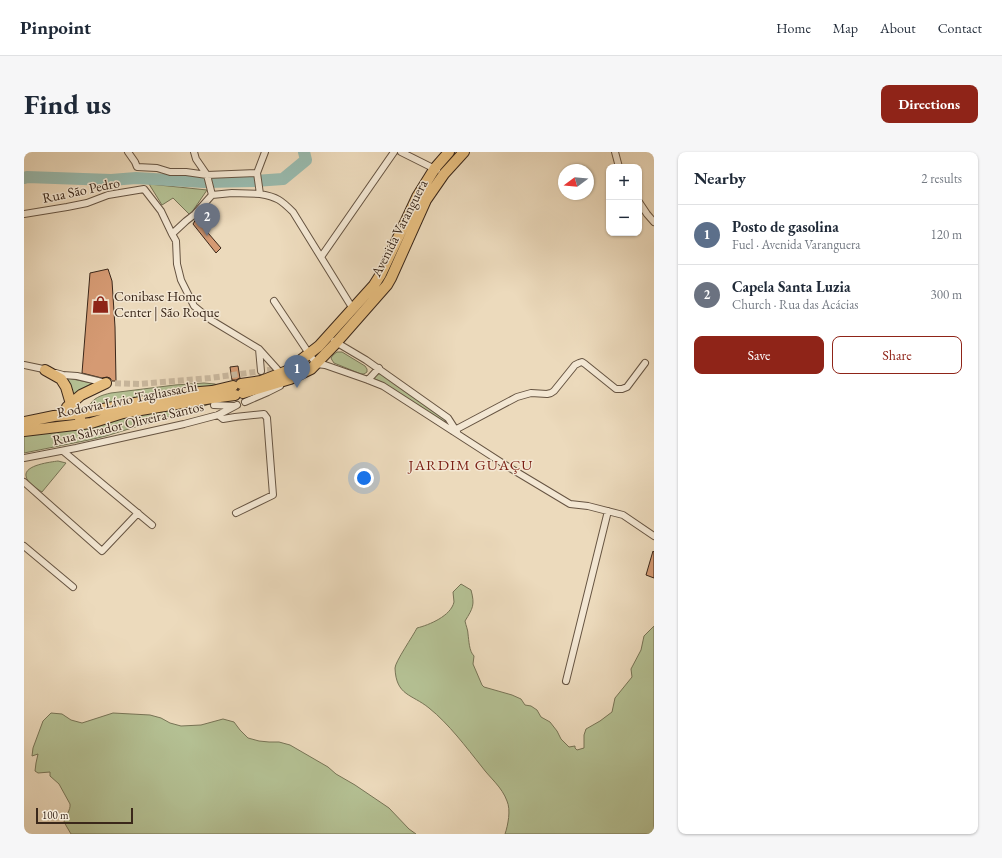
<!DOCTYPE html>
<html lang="en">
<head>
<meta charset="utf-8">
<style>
	body { margin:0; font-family:"EB Garamond",serif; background:#f6f6f7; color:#1f2937 }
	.controls { position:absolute; right:12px; top:12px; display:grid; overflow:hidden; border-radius:8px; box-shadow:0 1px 3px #0004 }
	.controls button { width:36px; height:36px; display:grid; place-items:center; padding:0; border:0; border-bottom:1px solid #e0e1e3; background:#fff; color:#1f2937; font:20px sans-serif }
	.compass { position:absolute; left:534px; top:12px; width:36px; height:36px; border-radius:50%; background:#fff; box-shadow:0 1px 3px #0004; rotate:254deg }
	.scale { position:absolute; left:12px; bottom:10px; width:97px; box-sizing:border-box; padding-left:4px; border:2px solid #3a271a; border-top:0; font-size:11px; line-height:14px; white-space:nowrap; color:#3a271a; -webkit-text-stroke:3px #f3e7d3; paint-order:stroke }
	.you { position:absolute; left:340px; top:326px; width:14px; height:14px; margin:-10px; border:3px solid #fff; border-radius:50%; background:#1a73e8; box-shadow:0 0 0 6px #1a73e833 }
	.badge { display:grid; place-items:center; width:26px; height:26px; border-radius:50%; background:#8f2418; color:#fff; font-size:13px; font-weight:700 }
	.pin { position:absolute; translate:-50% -33px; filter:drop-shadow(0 1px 2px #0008) }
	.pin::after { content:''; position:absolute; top:21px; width:14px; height:12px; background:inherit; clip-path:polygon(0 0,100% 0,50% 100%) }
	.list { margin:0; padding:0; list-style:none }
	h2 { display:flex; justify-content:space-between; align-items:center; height:52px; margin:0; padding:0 16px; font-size:17px }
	h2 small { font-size:13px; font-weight:400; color:#747a83 }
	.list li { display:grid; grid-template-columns:26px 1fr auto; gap:12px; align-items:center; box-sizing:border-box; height:60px; padding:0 16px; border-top:1px solid #e0e1e3 }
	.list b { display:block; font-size:15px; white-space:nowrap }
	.list p { margin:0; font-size:13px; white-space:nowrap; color:#747a83 }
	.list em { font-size:13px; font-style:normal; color:#747a83 }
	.actions { display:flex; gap:8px; padding:12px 16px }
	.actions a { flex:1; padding:9px 0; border:1px solid #8f2418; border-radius:8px; text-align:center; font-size:14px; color:#8f2418 }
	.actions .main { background:#8f2418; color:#fff }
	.map { position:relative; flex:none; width:630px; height:682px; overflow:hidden; border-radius:8px }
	header { display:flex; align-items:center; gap:24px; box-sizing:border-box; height:56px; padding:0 20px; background:#fff; border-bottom:1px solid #e0e1e3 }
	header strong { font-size:19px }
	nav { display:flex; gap:22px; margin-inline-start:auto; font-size:14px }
	.intro { display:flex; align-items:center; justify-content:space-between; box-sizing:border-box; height:96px; padding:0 24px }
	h1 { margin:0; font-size:28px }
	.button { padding:10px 18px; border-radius:8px; background:#8f2418; color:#fff; font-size:14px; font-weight:700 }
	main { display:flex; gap:24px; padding:0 24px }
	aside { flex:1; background:#fff; border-radius:8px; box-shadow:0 1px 3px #0004 }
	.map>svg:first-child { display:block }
</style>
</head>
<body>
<header>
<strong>Pinpoint</strong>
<nav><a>Home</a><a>Map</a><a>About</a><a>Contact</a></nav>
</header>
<div class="intro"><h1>Find us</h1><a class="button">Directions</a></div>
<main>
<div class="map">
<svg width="630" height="682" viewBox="0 0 630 682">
	<rect width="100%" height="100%" fill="#ecdabc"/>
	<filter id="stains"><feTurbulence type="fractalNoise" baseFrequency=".005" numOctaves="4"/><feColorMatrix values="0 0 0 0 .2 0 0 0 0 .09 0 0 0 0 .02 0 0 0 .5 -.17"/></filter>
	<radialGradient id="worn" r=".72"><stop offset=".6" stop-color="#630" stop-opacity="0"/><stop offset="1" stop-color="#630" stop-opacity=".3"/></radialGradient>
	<path fill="#b4c093" stroke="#777456" d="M125 32 183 38 166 63 149 46 138 53Z
		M313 200H318L341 214 343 217V220L340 222H337L310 211 308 208 307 206 309 203Z
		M355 219 421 267V269L420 270 363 233 349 226Z
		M39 225 72 232 49 245Z
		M180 231 191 232 193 233 65 255C68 246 78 243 87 241L151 233Z
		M180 248 186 250V252L82 284 65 288 0 301V283Z
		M34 309 42 311 18 340C12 336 3 331 2 324 0 313 27 310 34 309Z
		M437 432 447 438C451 453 449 456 441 469 442 474 444 478 444 482 445 489 445 499 450 504L449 512 458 533 460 535 488 543 497 547 501 553 507 554 513 558 517 565 526 570 533 579 537 587 545 595 551 594V596L553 598 560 596V583L562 577 576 569 588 560 591 546 608 525 607 517 617 498 620 484 630 474V682H481C484 673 487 658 483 649 478 635 466 626 458 615 442 595 425 572 405 556 388 542 372 544 371 516 371 510 389 484 393 476 405 473 427 464 430 450 430 447 429 443 429 440Z
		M27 561 38 562 47 568 58 571 89 561 126 563 137 566 146 571 157 574 177 573 199 567 210 570 216 578 224 586 235 589 245 590H255L266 593 304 615 312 622 331 633 365 656 385 677 392 682H47L40 670C41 664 47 658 46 652L35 632 26 624V620L14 621 11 619 12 611 14 602 8 604 9 596 19 569Z"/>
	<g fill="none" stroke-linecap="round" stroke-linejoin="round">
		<path stroke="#99bbaf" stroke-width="12" d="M0 26 3 25 87 28 112 26 180 30 231 29 259 27 282 8 280 0"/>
	</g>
	<path fill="#d59a73" stroke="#3a271a" d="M172 67 197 96 192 101 169 72Z
		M84 117 88 129 91 175 92 229H88L86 226 83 225 78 226 58 221 66 121Z
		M214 214 216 226 212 228H208L206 215Z
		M629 399 630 400V426L622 423Z"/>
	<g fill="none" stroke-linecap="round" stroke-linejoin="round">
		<path stroke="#c8b69c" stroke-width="6" stroke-dasharray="6 3" stroke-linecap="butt" d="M82 231 116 232 186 226 253 217 257 218"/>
		<defs>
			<path id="minor" d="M104 0 111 10 113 15 133 16 146 20H162L183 23 233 21
				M170 0 172 7 183 23 188 43
				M241 0 233 21 236 42 208 41 188 43 171 62 162 69 148 82 152 89 153 112 157 128 170 154 187 168 235 197 253 217
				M377 0 413 18
				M591 0 595 15
				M236 42C253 45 257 48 269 60L329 157
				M615 50 623 62 630 70
				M0 62 43 55 63 51 84 43 120 37 137 59 148 82
				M297 105 370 0
				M250 149 292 212 301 213 344 228 359 234 486 316 546 352 564 354 599 363 630 384
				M310 189 342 208 424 266 433 280
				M235 197 237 219
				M0 213 24 218
				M32 221 39 223 53 224 82 231
				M344 228 355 216
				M221 250 244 240 256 234
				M190 253 210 254
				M194 263 199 267 211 265 240 262 243 266 249 343 212 361
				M429 279 493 245 507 241 523 242 527 241 530 239 551 213 555 211 558 210 561 212 592 237H598L603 235 621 211
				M39 299 128 373
				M0 306 52 296 160 272 194 263 213 253
				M0 330 78 399 114 361
				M0 394 49 435
				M542 529 584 359"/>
			<path id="trunk" d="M21 218 37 227 42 235 47 252 56 266
				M217 232 237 229 263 219 273 211 295 194 350 133 357 122 393 45 411 16 425 0
				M219 241 266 227 287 217 312 191 363 133 367 126 402 48 420 22 440 0
				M43 255 57 243 82 231
				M0 270 30 264 53 262 164 241 188 239 209 234
				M0 279 67 271 99 261 188 246 211 243"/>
		</defs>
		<use href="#minor" stroke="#665442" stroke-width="8"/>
		<use href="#trunk" stroke="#3a271a" stroke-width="12"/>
		<use href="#minor" stroke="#f3e7d3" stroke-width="6"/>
		<use href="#trunk" stroke="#e6bd7e" stroke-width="10"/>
	</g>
	<defs>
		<symbol id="shop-bare" viewBox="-9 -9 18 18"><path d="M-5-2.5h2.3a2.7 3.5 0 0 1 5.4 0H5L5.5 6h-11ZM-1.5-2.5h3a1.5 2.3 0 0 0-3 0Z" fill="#8f2418" stroke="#f3e7d3" stroke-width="2.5" paint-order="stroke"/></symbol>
	</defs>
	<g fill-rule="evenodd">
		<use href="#shop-bare" x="64" y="140" width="25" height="25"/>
	</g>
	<g text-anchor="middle" stroke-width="3" stroke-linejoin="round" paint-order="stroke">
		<g font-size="14" fill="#3a271a" stroke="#f3e7d3">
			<text transform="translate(57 38) rotate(-12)" y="5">Rua São Pedro</text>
			<text transform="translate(375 76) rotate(-63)" y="5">Avenida Varanguera</text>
			<text transform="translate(103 247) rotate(-11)" y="5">Rodovia Lívio Tagliassachi</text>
			<text transform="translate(104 271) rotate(-13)" y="5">Rua Salvador Oliveira Santos</text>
		</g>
		<g font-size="14" fill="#3a271a" stroke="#f3e7d3" text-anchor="start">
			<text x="90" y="149">Conibase Home<tspan x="90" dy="16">Center | São Roque</tspan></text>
		</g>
		<g font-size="15" letter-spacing="1" fill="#7a1f14" stroke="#f3e7d3">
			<text x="447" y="318">JARDIM GUAÇU</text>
		</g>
	</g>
	<rect width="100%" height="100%" filter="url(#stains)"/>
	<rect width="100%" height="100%" fill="url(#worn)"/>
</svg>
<div class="controls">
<button>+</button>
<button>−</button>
</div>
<svg class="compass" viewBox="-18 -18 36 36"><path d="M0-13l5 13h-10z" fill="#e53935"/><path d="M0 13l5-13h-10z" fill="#747a83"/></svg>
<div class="scale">100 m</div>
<div class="you"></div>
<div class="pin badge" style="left:273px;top:236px;background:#5c6f8a">1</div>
<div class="pin badge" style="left:183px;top:84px;background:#6b7280">2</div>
</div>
<aside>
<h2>Nearby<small>2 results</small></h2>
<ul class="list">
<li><span class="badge" style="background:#5c6f8a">1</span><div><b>Posto de gasolina</b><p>Fuel · Avenida Varanguera</p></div><em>120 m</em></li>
<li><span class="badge" style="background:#6b7280">2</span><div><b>Capela Santa Luzia</b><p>Church · Rua das Acácias</p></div><em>300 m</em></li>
</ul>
<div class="actions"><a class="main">Save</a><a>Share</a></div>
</aside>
</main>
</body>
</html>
